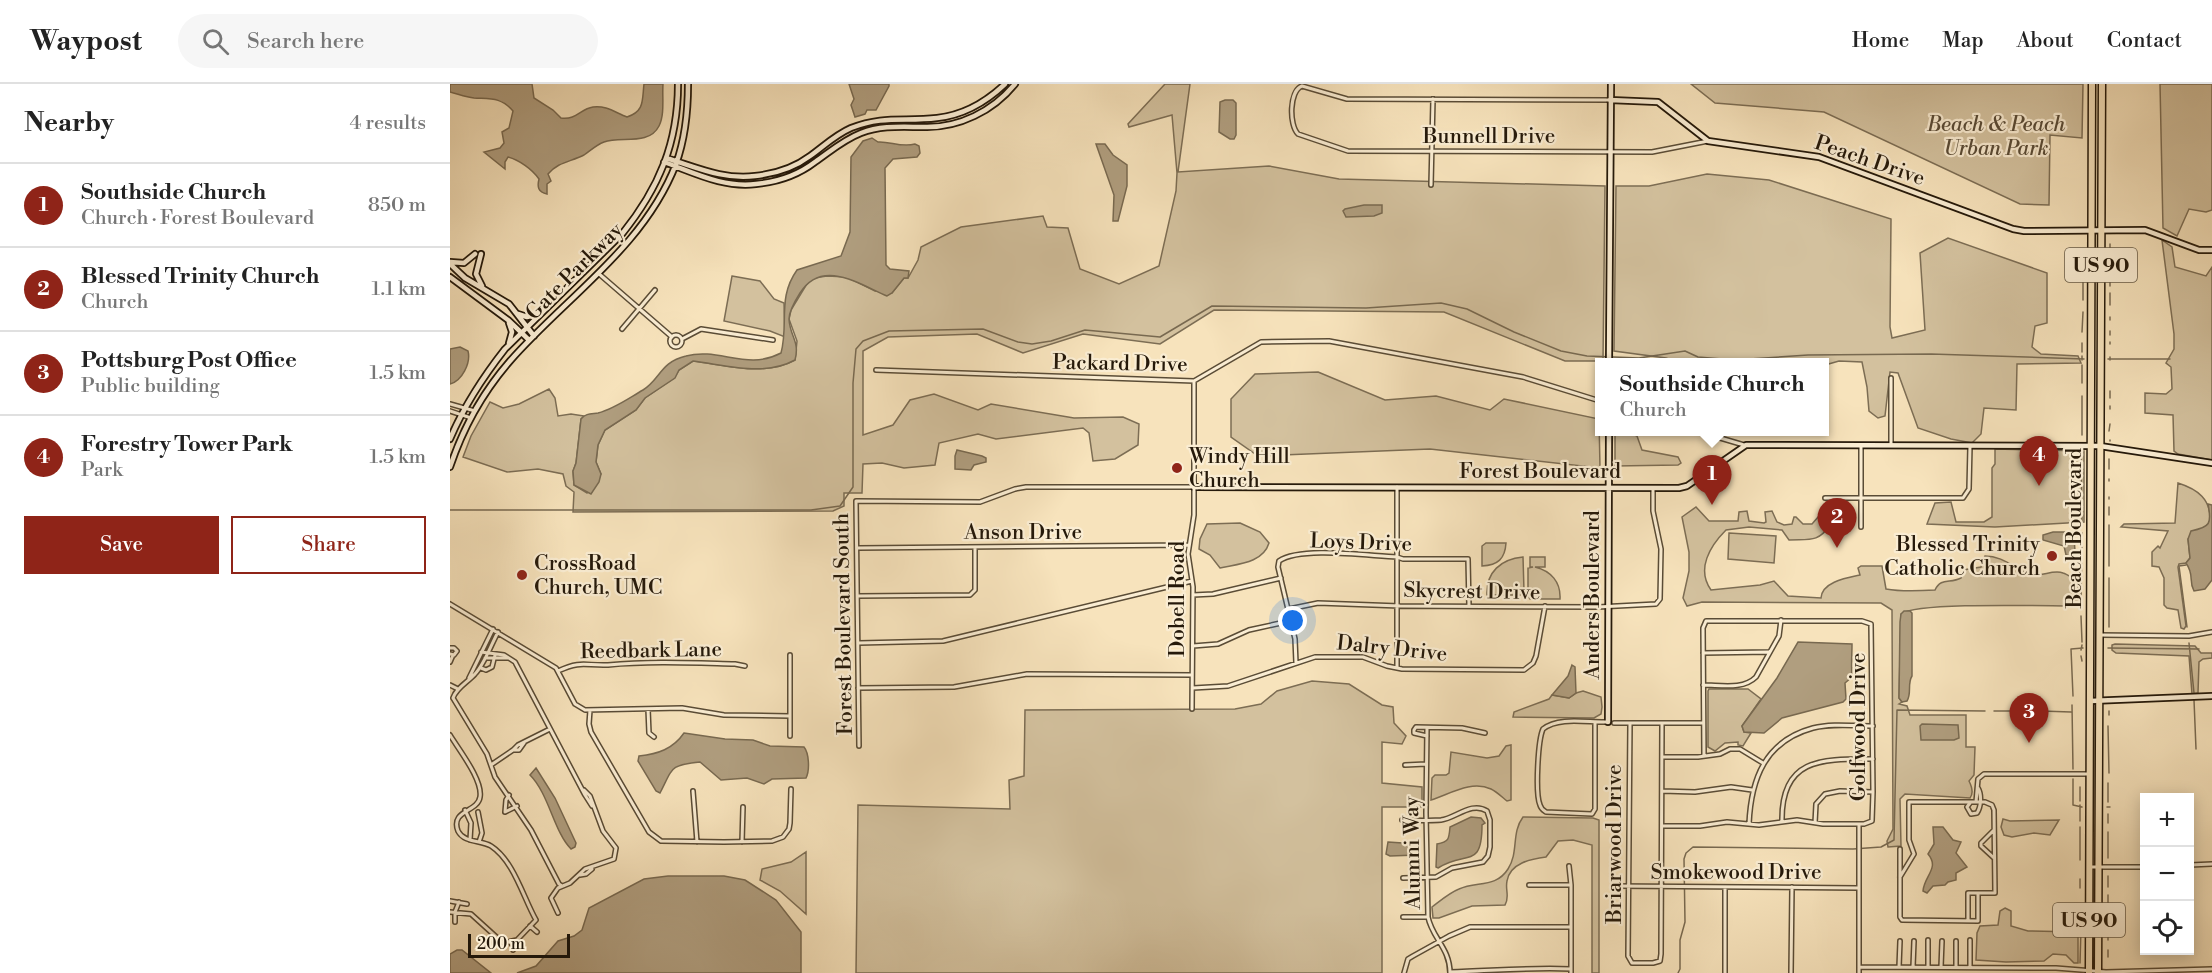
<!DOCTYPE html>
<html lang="en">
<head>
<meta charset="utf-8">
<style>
	body { margin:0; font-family:"Libre Bodoni",serif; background:#f6f6f6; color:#222 }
	.controls { position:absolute; right:18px; bottom:18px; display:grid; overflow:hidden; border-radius:0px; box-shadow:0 3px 15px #0003 }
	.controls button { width:54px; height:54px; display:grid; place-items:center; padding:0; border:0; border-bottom:2px solid #e0e0e0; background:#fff; color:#222; font:30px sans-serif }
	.scale { position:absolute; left:18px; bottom:15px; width:102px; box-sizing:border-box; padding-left:6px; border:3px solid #25190a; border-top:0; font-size:16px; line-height:21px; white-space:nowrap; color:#25190a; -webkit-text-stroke:4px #faedd3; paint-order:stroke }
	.you { position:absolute; left:843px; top:537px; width:21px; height:21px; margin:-15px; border:4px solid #fff; border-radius:50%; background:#1a73e8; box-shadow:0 0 0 9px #1a73e833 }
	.badge { display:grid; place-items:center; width:39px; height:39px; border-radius:50%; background:#8f2418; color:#fff; font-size:20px; font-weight:700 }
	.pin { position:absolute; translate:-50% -50px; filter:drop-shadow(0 2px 3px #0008) }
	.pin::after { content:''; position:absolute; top:32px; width:21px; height:18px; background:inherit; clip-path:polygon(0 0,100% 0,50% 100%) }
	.popup { position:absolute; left:1145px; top:274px; width:234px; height:78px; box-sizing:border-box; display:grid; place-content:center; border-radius:0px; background:#fff; filter:drop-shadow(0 2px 4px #0005); font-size:20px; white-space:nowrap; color:#767676 }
	.popup b { font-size:22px; color:#222 }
	.popup::after { content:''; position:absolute; left:50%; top:100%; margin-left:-12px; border:12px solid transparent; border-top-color:#fff }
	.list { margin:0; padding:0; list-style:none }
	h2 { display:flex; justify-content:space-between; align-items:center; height:78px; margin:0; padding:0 24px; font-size:26px }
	h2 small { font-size:20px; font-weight:400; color:#767676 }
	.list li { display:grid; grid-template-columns:39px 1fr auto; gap:18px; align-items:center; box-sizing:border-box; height:84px; padding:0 24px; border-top:2px solid #e0e0e0 }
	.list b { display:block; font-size:22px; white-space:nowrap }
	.list p { margin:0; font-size:20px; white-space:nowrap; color:#767676 }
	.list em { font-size:20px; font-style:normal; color:#767676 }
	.actions { display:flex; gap:12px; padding:18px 24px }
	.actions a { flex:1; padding:14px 0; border:2px solid #8f2418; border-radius:0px; text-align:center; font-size:21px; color:#8f2418 }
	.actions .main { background:#8f2418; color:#fff }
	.icon { flex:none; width:33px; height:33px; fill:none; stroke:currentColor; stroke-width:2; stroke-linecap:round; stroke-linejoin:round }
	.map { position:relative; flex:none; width:1762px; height:889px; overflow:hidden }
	header { display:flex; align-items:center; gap:36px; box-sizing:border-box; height:84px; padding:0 30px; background:#fff; border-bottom:2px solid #e0e0e0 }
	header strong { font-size:28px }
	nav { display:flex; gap:33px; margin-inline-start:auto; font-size:21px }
	.search { width:420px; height:54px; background:#f6f6f6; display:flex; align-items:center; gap:15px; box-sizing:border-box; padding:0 21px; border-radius:33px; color:#767676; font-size:22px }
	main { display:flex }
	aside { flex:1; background:#fff }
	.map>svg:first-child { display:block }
</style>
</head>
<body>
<header>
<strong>Waypost</strong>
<div class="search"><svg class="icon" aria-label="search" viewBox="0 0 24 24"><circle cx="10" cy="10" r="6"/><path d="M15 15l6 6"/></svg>Search here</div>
<nav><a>Home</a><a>Map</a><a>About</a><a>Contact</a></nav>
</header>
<main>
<aside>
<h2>Nearby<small>4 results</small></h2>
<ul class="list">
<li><span class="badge">1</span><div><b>Southside Church</b><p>Church · Forest Boulevard</p></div><em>850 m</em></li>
<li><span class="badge">2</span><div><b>Blessed Trinity Church</b><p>Church</p></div><em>1.1 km</em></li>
<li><span class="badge">3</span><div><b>Pottsburg Post Office</b><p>Public building</p></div><em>1.5 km</em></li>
<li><span class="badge">4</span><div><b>Forestry Tower Park</b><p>Park</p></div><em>1.5 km</em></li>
</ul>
<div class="actions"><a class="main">Save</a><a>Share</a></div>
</aside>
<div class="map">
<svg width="1762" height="889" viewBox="0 0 1762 889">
	<rect width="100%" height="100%" fill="#f7e3bc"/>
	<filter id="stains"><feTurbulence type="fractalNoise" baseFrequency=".00333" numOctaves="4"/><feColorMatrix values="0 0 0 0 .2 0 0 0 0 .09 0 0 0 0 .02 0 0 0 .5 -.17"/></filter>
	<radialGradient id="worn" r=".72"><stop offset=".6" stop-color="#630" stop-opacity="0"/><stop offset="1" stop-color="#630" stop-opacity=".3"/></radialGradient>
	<path fill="#d3c19e" stroke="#7c6d54" stroke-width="1.5" d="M715 0H740L728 88 819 82 889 95 1155 102 1153 277H1115L994 228 764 226 710 260 633 250 573 269 527 250 438 253 413 267V351L443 341 460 316 484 310 528 326 541 320 624 334 673 333 689 340 688 361 665 375 643 377 639 349 633 344 546 355 528 350 489 359 485 381 454 384 432 379 413 380 412 409H394V422L383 427 123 428 124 408 116 402 113 390 88 385 57 388 13 373 21 352 40 318 53 324 69 320 99 305 105 314 108 332 121 330 134 332 131 335 126 379 123 387 124 401 137 409 151 390 146 378 148 361 155 346 186 326 195 314 224 294 229 286 243 277C275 281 314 293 345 276L347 257 339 235 341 226 358 198 364 194 377 192 397 193 425 207 442 209 454 194H458L468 176 471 163 511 143 593 132 597 143 618 144 630 185 669 200 709 182 726 107 727 89 722 31 679 43 678 40Z
		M1241 0H1633L1632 54 1600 51 1599 121 1570 120 1374 28 1265 19Z
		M1710 0H1762V126L1756 128 1739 125 1727 152 1713 144Z
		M1257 90 1319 96 1441 135 1440 243 1442 254 1475 246 1470 169 1498 154 1597 189V239L1585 242 1582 263 1591 270 1628 272 1631 279 1567 280 1566 326 1534 324 1531 350 1522 359 1501 355 1468 344 1448 289 1440 288 1435 332 1428 334 1419 327 1417 303 1412 278 1389 277 1375 281 1374 278H1227L1216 274 1164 267 1166 102H1199Z
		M1712 156 1722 163 1725 183 1756 192 1762 183V376L1728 370 1724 367 1723 331 1695 329V309L1716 310 1722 305 1721 283 1716 279 1724 265V250Z
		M282 192 310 197 324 215 334 219 335 253 320 247 274 237Z
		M868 288 935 316 986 312 1040 326 1054 315 1149 335 1150 384 980 365 808 372 781 353V315L805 290Z
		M1165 348H1177L1187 352 1192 366 1228 373 1231 379 1228 381 1165 382Z
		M1545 365 1634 367V438L1545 443 1477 440 1485 419 1501 418 1506 438H1534L1542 433V384L1545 380Z
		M1728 399C1747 405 1762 415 1760 439L1738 455 1740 474 1736 479 1729 480 1728 483 1736 542 1734 545 1731 544 1728 526 1717 524 1714 521V494L1709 483 1702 482V468L1708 462 1710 464 1718 447 1671 443 1674 440 1725 439Z
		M1246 423 1259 437H1288L1289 428 1297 427 1299 437 1314 439 1316 438 1315 428 1322 427 1327 438 1334 441 1342 440 1344 433H1346L1353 440H1362L1369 432 1378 436 1380 441C1368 459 1359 455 1339 456L1332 446 1299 443 1276 446C1260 462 1246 485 1261 506L1310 501 1324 497 1338 512 1371 514C1372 498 1396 494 1410 491L1408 484 1411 482H1432L1436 505C1452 508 1469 507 1485 506 1491 493 1500 500 1511 494L1513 486 1531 483 1535 472C1553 472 1564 484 1580 490 1591 494 1602 485 1613 489 1617 490 1622 494 1626 496L1630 508 1629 519 1621 522C1593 522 1467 518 1451 530L1449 614 1452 618 1449 620 1457 622 1460 631H1516V663H1525L1524 691 1519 697C1522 703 1524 709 1520 714L1455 710 1450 715 1451 762 1438 763 1437 757 1443 745 1442 526 1431 519 1252 518 1237 522 1233 514 1239 487V468L1232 433Z
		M790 439 810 448 819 459C813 479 788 480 770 484L760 471 749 465 750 455 757 440Z
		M1279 449 1326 452 1324 479 1278 475Z
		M1036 459H1056C1055 475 1048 481 1032 482V462Z
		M1073 473 1074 507 1070 511H1037C1036 488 1051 475 1073 473Z
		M1080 473H1095V483H1085C1101 487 1111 498 1110 515H1080L1078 512V484L1083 483H1080Z
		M1665 560 1745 562 1751 569H1762V574L1753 575 1749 578 1748 609 1742 610 1739 572 1666 569 1662 566V561Z
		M862 597 899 600 932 621 943 623 944 639 956 652 952 660 932 658V699L972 703V723H932V889H406L408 721 560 725 559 696 574 692 575 626 785 625 811 620 827 607Z
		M1259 605H1298L1311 615 1292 642 1294 648 1301 649 1293 662 1288 661V658L1275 659 1265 667 1258 663V607Z
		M1133 607 1151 613 1152 623 1151 630 1144 634 1063 633 1064 628 1099 615 1102 611 1119 614 1126 609Z
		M1061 661V716L1057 717C1052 713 1047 708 1041 705 1021 696 1000 710 981 716L982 694 985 691H996L999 689 1001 668 1037 674 1049 672 1056 662Z
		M1073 733 1143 734 1149 736V889H1142V761L1123 756 1108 757 1096 773C1081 775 1060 779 1057 797 1055 806 1060 813 1055 821L1022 822 989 834H983L982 823C990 817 999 809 1009 805 1027 797 1046 804 1058 785 1069 768 1061 749 1073 733Z
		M1553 735 1560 737 1609 736 1600 751 1584 749 1562 753 1554 751 1551 743Z
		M356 768V830L330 807 310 796 312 785 341 778Z
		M1555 824 1561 827V842L1578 847 1628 848V879H1624L1616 871 1603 870 1594 877 1556 878 1526 876 1527 849 1530 842 1548 841 1550 827Z"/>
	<path fill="#b09e7f" stroke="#786950" stroke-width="1.5" d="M0 0H82L84 14 103 26 111 34C127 36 130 25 143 23 156 21 166 29 177 33 195 27 192 16 194 0H213C212 13 215 30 209 42 199 62 171 52 154 58 146 61 140 67 134 71 120 78 108 78 98 90L101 97 97 100V110C88 108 87 103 89 95 82 85 69 76 58 73L55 78V85L34 68 50 64 54 59 52 48 59 44 63 27C51 13 41 15 24 14 16 13 8 10 0 8Z
		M399 0H439V2L426 26H417L415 30 405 33 401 21 404 15Z
		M775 16H783L786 19V51L784 55H780L769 48 770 18Z
		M422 54 428 58C440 57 451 64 465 60L469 62 470 69 467 73 443 75 435 84 436 181 440 185 459 187 458 194H454L442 209 437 212C409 200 372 174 350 209 345 217 339 227 339 235 340 253 350 257 345 276 314 293 276 281 243 277L229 286 225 294 195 314 186 326 155 346 148 361 146 378 151 390 149 398 141 410 124 401 123 387 126 379 131 335C136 329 141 330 148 329 164 325 179 314 193 306 210 296 210 278 236 272 269 263 297 287 331 269 339 239 327 214 347 186L391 172 400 148 401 73 413 57Z
		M646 60H655L663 71 677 81V102L668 137H663L664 111Z
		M914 121H932V129L924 132 896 133 893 127 895 125Z
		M10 263 18 267C21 279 12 297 0 300V265Z
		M507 366 532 372 536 374V378L524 381 521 386 505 385V372Z
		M1758 420 1762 421V496L1755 505 1744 507C1738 496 1745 492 1736 479L1740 474 1738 455 1741 447C1760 443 1762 440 1758 420Z
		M1603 448H1617L1624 453 1625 467 1622 473 1616 471 1614 462 1593 456V451Z
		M1454 527H1460L1462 529V592C1457 600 1462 609 1457 617L1452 618 1449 614 1450 538 1451 530Z
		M1348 558 1402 560C1402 571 1401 582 1402 593L1395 599 1396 615 1393 618 1332 634 1314 649 1294 648 1292 642 1327 594Z
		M1122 581 1125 583 1126 609 1119 614 1102 611 1118 592Z
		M1472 640 1508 641 1509 654 1504 656H1471L1470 642Z
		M234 649 275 655 303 656 320 662 354 663C359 669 360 686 356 694L322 695 314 700 297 694 271 696 250 678C219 681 223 684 210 709L206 707 188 677 189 672C208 670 223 665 234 649Z
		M86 684 105 714 126 759 125 763 121 765C104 748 99 710 80 691Z
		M1021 733 1031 734 1035 739 1032 741C1032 786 1016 766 988 784L986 783 987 760C999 758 999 755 1000 743Z
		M1483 743H1493L1503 756 1511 758 1506 769 1517 783 1506 789V796L1498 798 1495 801 1483 802 1477 809 1473 807C1474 792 1490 784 1478 770L1484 760Z
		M938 758 967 760V771L940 772 936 770Z
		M218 792H274L295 796 326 816 351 848V889H67L86 882 108 857 124 852 132 846 139 824 194 795Z
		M7 866H12L41 889H0V870Z"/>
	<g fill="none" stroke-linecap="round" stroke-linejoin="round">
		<path stroke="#786950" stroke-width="1.5" d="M1660 160V166
			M1659 179 1660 176
			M1660 186V188
			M1633 192V182
			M1633 198V216
			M1660 202V195
			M1660 221V209
			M1660 236V233
			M1632 248 1633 228
			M1660 251V247
			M1660 260V258
			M1632 268V259
			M1658 275H1720
			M1632 276V272
			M1660 276V273
			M1632 299V281
			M1660 307V314
			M1632 312V351
			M1660 325V322
			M1659 347 1660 340
			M1660 356V357
			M1631 370 1632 440
			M1659 385V375
			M1659 395V397
			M1659 413V415
			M1659 423V431
			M0 426H361L390 422 403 403V299L406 265 413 257 439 247 533 245 568 258 582 260 601 257 635 246 710 253 762 222 916 224 991 219 1017 225 1064 248 1111 267 1137 272 1189 274 1235 267 1248 273 1284 276 1358 271 1481 270 1634 275
			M1736 481 1729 482 1737 543
			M1659 482V441
			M1631 518 1632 449
			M1631 532 1632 558
			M1659 543V494
			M1739 559 1744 609
			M1658 564 1749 565
			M1631 566 1632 561
			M1631 572 1632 577
			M1623 612 1621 565 1633 564
			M1744 616 1746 665
			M1622 621 1623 685
			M1544 627H1580
			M1591 627 1621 628
			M1659 627V631
			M1658 642 1659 689
			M1623 695V721L1632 723
			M1658 699V718
			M1630 717V703
			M1657 723H1660
			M1658 730V739
			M1630 737V721
			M1658 774V748
			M1630 776V743
			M1630 795V804
			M1658 803V792
			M1630 821V824
			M1630 831V836
			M1658 833V811
			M1658 856V843
			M1658 873V866
			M1630 879 1631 844
			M1228 889 1230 885V856L1235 838 1234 775 1236 769 1243 763 1403 765 1431 763 1444 756 1447 626 1535 627"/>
		<defs>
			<path id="street" d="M1159 16 897 15 852 2C839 7 839 41 848 50L898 67 1202 68 1258 57
				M981 101 983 15
				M148 189 222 253
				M172 245 205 206
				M220 257a6 6 0 1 1 12 0a6 6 0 1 1-12 0Z
				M232 255 251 245 323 256
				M426 286 744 297 811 258 879 257 1073 293 1150 317
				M0 320 25 327
				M0 327 21 334
				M1250 348 1294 361
				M1441 361V294
				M1375 414H1513L1519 405 1520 362
				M1411 443V362
				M408 464 739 461
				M743 511 763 510 831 494
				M408 512 520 511 525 506V464
				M0 520 106 584 125 620 135 626 232 624 274 631 340 632
				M839 525 868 519 950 522 1148 523 1206 520 1210 515 1211 465 1203 427V404
				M48 548C41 561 34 581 25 590 18 598 6 604 3 614L37 670 45 693 81 746 109 800 112 802
				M1650 551 1739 552 1762 548
				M409 559 493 557 742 497
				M743 562 768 560 799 546 840 537
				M0 564H4L7 567 4 571 0 570
				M31 568 54 571 65 578 135 711 142 722
				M1253 569 1319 568
				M340 571V652
				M35 574H58
				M0 578 3 571
				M846 579 845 555 828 483 829 477C851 462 919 472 947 473L953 475H1018L1019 522
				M31 584 36 586 42 583 45 571
				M947 584V403
				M108 587C132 576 135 582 158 581 200 577 243 579 285 580L295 582
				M19 594 43 545
				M0 601 8 605
				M1253 601C1271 601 1293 606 1306 593L1329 552 1331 536
				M408 604 504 603 577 590 742 591
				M743 604 778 602 865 573H913L937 582 952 585 1074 586 1083 579 1086 572 1095 522
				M198 625 199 649 204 653
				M742 625 743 503 738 470 744 431V297
				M140 626 139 640 141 648 199 748 211 757 274 758 322 757 333 753 339 745 340 739 341 705
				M1145 638V725L1142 730 1096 728C1093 726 1091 725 1090 721 1085 709 1088 656 1093 645 1109 632 1139 639 1158 638
				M1164 639H1252
				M1180 639 1178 872 1182 879H1203L1210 877 1211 870 1212 639
				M977 644 976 729 978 833C982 854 1000 864 1000 889
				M0 651C9 666 33 696 30 713 28 728 0 726 8 747 14 759 31 756 41 762 64 777 73 813 86 836L67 856 53 859 21 830 0 828
				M977 652 964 649V646L966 643 1012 644 1035 649
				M409 662 406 417 530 418 565 405 576 403H744
				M63 666H69L74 659
				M1212 673H1248L1270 670 1280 665H1290L1313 679
				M41 681 63 666 68 661 100 645
				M955 681 976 680
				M243 707 247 758
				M1212 707 1245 708 1281 703 1302 706
				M59 711 56 716 55 728 67 722
				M1526 718 1528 695 1534 690H1640
				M1520 719 1517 723 1521 730 1527 729C1531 723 1532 711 1528 704
				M15 726 21 739 20 756
				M28 728 32 749 29 758
				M952 736C965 736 979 737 991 736 1006 734 1022 717 1037 727L1040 736V763L1038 772 1033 778 1002 784 986 793 953 794
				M1332 737C1331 673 1373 675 1423 675
				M1365 739 1366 720 1375 710 1390 707 1423 708
				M1299 740C1301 695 1315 657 1363 644 1382 639 1403 642 1423 642
				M1212 742H1250L1277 738 1309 741 1347 736 1373 740H1414L1422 737 1423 708 1421 540 1412 537H1256L1253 544 1254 672
				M292 758 293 723
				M1450 765V833L1452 836 1528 837V809
				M1544 774 1531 762V759L1544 746
				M1740 781 1762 780
				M1119 782 1121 801V889
				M1639 783H1694
				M130 791 136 790 142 785
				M1450 793 1464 770 1459 756V718H1535L1542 721 1544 726 1545 809H1518V837
				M1079 801H1121
				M1164 802 1408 804
				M0 817 17 820
				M108 829 101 814 108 804 120 799 135 785 164 775 166 764 153 747 140 712 134 706
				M953 833H978
				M5 838V828L9 818
				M80 842 87 848
				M61 858 63 866
				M1409 883 1606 884 1656 888 1762 885
				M1449 883 1450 857
				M1463 883 1464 857
				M1478 883V856
				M1491 883 1492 857
				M1506 883V857
				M1520 883V856
				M1000 888C1041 887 1080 883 1121 885
				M954 889 958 875 963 872 999 852 1020 843H1120
				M1275 889V803
				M1341 889 1342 803
				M1409 889V740"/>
			<path id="secondary" d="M1160 16 1208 18 1258 57 1369 73 1563 145 1574 147 1695 146 1749 166H1762
				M216 74C246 83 273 96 305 92 324 90 344 84 360 72 374 62 385 51 401 44 434 31 455 38 487 34 514 31 536 18 555 0
				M214 78C245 89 273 104 306 100 327 98 348 91 365 78 381 67 393 56 411 49 432 41 452 43 474 43 509 44 543 27 565 0
				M31 170 26 190 32 202
				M0 178 14 179 25 170
				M0 180 15 194 59 220 84 252
				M0 193 58 236 79 256
				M68 230 77 233 88 230
				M59 239 62 248 59 259
				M1159 278 1161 0
				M0 355C14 322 33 293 55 265L172 150C209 104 228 59 228 0
				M0 383C13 344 33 308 60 277 116 213 194 163 226 80 235 55 238 27 238 0
				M744 403 1229 404 1237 402 1296 361 1650 362 1762 379
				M1640 617 1762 612
				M1158 638 1159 348"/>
			<path id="highway" d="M1639 889 1642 0
				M1648 889 1652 0"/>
		</defs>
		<use href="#street" stroke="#5a4c36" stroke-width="6"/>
		<use href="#secondary" stroke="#25190a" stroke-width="8"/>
		<use href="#highway" stroke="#25190a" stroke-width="9"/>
		<use href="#street" stroke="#faedd3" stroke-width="3"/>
		<use href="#secondary" stroke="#faedd3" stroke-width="4.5"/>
		<use href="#highway" stroke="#f7e3bc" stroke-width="6"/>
	</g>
	<g fill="#8f2418" stroke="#faedd3" stroke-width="2">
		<circle cx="727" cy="384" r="6"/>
		<circle cx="1602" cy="472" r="6"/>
		<circle cx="72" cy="491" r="6"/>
	</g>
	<g text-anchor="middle" stroke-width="4.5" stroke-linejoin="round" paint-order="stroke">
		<g fill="#faedd3" stroke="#655946" stroke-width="1.5">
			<rect x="1615" y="164" width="72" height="34" rx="4.5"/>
			<rect x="1603" y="819" width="72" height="34" rx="4.5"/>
		</g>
		<g font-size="20" font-weight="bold" fill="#25190a">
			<text x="1651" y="188">US 90</text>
			<text x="1639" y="843">US 90</text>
		</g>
		<g font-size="21" font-style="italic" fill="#594b36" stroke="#faedd3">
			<text x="1546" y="47">Beach &amp; Peach<tspan x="1546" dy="24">Urban Park</tspan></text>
		</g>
		<g font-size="21" fill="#25190a" stroke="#faedd3">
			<text x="1039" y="59">Bunnell Drive</text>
			<text transform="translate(1420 76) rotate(19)" y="7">Peach Drive</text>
			<text transform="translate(124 187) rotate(-45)" y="7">Gate Parkway</text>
			<text transform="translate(670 279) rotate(1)" y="7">Packard Drive</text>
			<text x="1090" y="394">Forest Boulevard</text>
			<text transform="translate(1624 444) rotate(-90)" y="7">Beach Boulevard</text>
			<text x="573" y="455">Anson Drive</text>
			<text transform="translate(911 458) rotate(2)" y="7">Loys Drive</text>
			<text transform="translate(1022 507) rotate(1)" y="7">Skycrest Drive</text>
			<text transform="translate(1142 511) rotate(-90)" y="7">Anders Boulevard</text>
			<text transform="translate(727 515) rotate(-90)" y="7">Dobell Road</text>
			<text transform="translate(393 540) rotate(-91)" y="7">Forest Boulevard South</text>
			<text transform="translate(942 564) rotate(6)" y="7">Dalry Drive</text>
			<text transform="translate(201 566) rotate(-1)" y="7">Reedbark Lane</text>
			<text transform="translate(1408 643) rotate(-90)" y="7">Golfwood Drive</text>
			<text transform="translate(1164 760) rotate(-90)" y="7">Briarwood Drive</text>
			<text transform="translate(962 769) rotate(-91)" y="7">Alumni Way</text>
			<text x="1286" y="795">Smokewood Drive</text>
		</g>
		<g font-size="21" fill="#25190a" stroke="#faedd3" text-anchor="start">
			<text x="739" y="379">Windy Hill<tspan x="739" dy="24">Church</tspan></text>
			<text x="1590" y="467" text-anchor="end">Blessed Trinity<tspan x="1590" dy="24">Catholic Church</tspan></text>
			<text x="84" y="486">CrossRoad<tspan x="84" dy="24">Church, UMC</tspan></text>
		</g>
	</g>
	<rect width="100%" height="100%" filter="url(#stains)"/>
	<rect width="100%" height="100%" fill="url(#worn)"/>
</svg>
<div class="controls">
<button>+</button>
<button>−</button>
<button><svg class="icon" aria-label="locate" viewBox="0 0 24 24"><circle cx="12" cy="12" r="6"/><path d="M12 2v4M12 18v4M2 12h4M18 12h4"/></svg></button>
</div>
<div class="scale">200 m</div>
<div class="you"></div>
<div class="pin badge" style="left:1262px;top:421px">1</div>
<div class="popup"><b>Southside Church</b>Church</div>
<div class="pin badge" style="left:1387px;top:464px">2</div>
<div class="pin badge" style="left:1579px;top:659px">3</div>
<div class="pin badge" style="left:1589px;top:402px">4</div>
</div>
</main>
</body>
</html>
